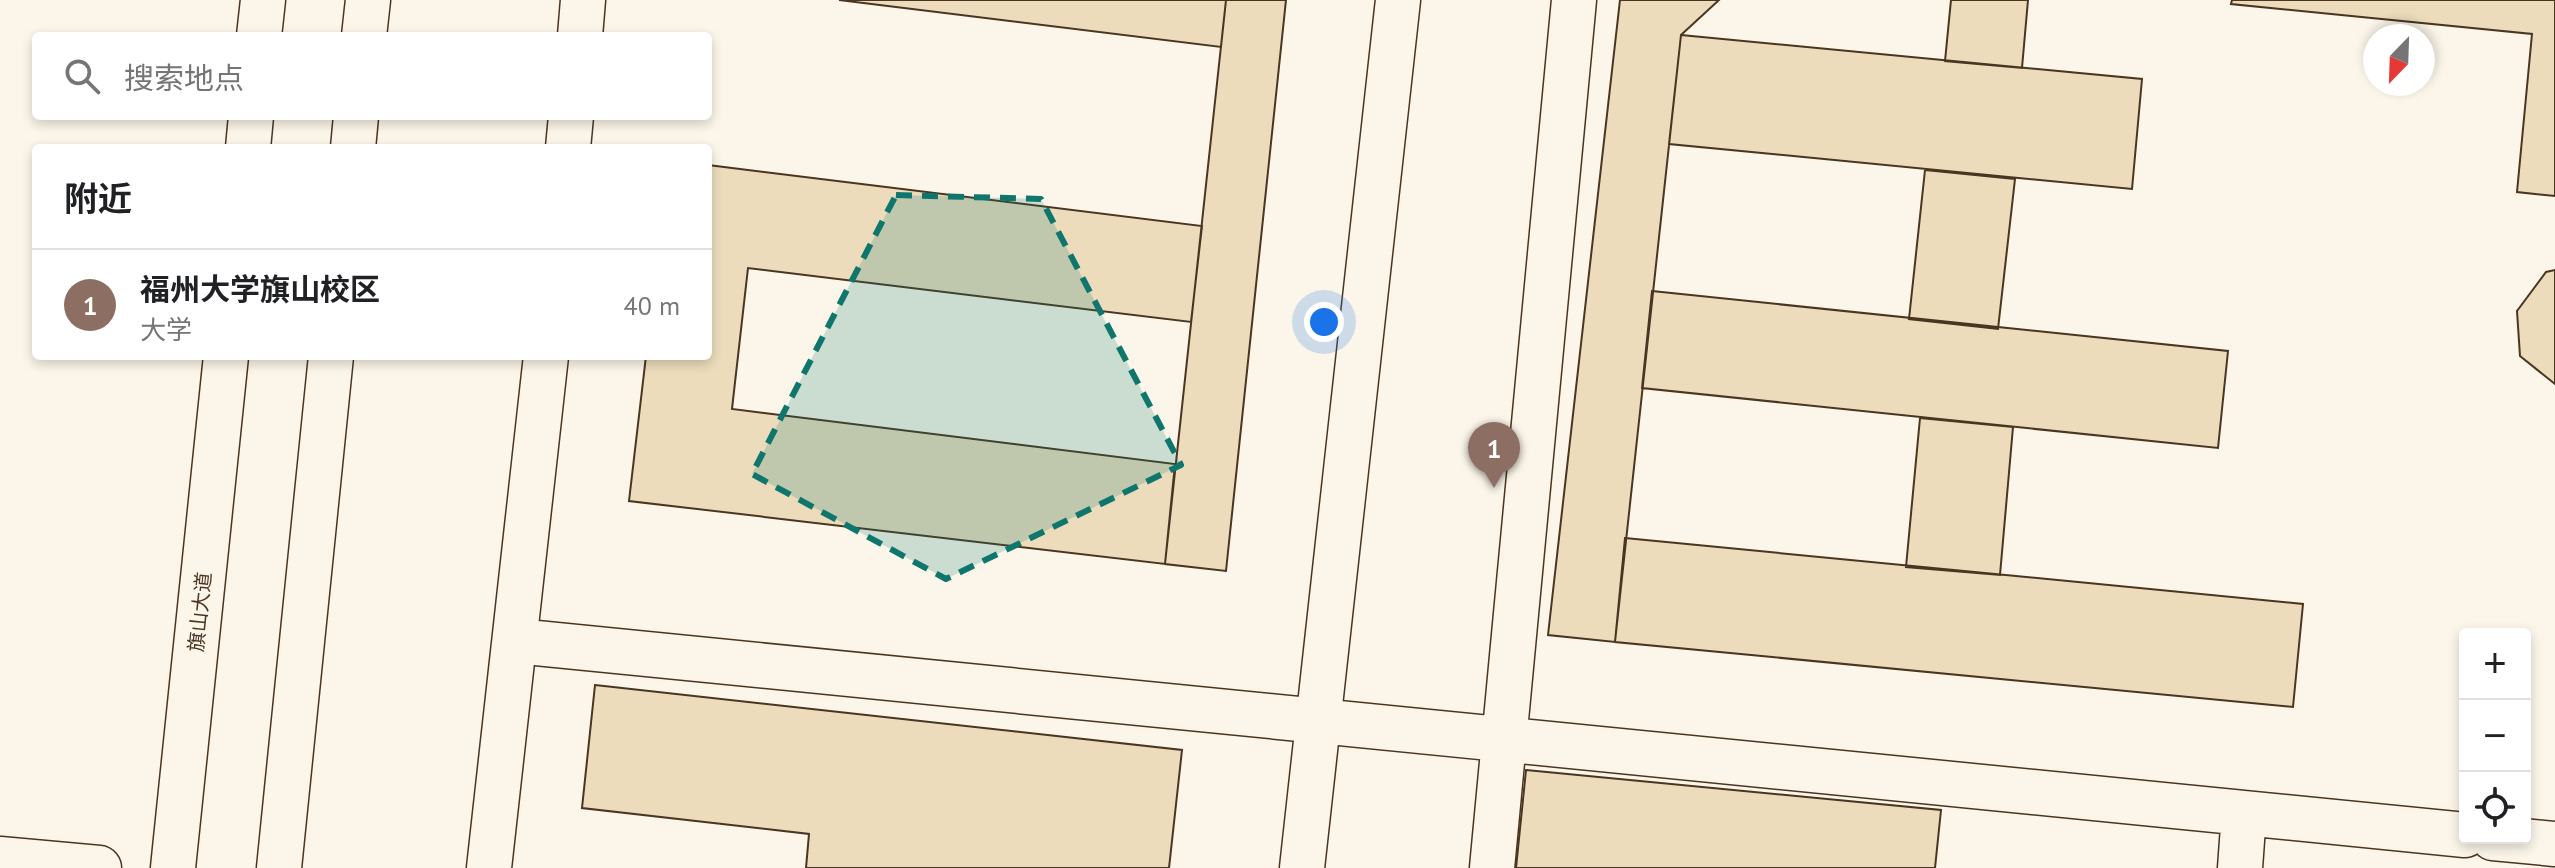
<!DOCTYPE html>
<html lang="zh">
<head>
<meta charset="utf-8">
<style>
	body { margin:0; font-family:"PT Sans","Noto Sans SC",sans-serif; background:#f6f6f6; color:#202124 }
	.controls { position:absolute; right:24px; bottom:24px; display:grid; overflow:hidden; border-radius:8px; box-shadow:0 4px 12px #0003 }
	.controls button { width:72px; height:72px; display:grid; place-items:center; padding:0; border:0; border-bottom:2px solid #e0e0e0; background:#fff; color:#202124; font:40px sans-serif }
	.compass { position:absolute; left:2363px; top:24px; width:72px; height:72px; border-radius:50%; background:#fff; box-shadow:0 4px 12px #0003; rotate:203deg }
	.you { position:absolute; left:1324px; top:322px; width:28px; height:28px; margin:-20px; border:6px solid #fff; border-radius:50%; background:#1a73e8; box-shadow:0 0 0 12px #1a73e833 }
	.badge { display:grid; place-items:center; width:52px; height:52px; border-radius:50%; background:#c62828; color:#fff; font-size:26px; font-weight:700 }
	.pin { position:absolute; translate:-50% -66px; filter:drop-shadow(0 2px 4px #0008) }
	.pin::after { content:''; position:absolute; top:42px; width:28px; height:24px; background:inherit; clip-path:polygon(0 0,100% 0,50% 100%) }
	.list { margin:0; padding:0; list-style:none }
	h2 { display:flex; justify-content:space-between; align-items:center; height:104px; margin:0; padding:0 32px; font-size:34px }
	h2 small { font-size:26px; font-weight:400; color:#757577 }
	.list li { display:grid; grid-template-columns:52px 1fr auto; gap:24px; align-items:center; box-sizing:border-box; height:112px; padding:0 32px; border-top:2px solid #e0e0e0 }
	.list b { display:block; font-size:30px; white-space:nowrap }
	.list p { margin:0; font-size:26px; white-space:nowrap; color:#757577 }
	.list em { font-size:26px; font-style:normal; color:#757577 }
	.icon { flex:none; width:44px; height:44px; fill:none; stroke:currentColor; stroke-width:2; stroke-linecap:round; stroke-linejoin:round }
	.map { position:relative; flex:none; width:2555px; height:868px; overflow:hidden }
	.search { position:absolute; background:#fff; box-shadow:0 4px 12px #0003; left:32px; top:32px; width:680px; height:88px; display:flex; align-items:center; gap:20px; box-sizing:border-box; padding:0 28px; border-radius:8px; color:#757577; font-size:30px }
	.panel { position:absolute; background:#fff; box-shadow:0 4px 12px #0003; left:32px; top:144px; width:680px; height:216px; border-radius:8px }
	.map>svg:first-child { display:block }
</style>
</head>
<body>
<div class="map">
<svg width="2555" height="868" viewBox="0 0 2555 868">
	<rect width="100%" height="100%" fill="#fbf6e9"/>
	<path fill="#ecdcbc" stroke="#4a3520" stroke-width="2" d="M839 0H1226L1221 47Z
		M1226 0H1286L1226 571 1165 564Z
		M1620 0H1719L1681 35 1615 642 1548 635Z
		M1951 0H2028L2022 68 1945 61Z
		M2232 0H2555V196L2517 192 2532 34 2231 4Z
		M1681 35 2142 79 2132 189 1669 144Z
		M708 165 1202 226 1191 322 748 268 732 409 1175 464 1165 564 629 501 646 356H708Z
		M1925 170 2015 179 1998 329 1909 319Z
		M2555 270V384L2520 356 2517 311 2546 272Z
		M1652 291 2228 351 2218 448 1642 388Z
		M1920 418 2013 427 2000 575 1906 567Z
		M1625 538 2303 604 2293 707 1615 642Z
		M595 685 1182 750 1169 868H806L809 834 582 808Z
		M1526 770 1941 810 1935 868H1516Z"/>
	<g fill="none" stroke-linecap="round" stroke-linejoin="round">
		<defs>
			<path id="minor" d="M580 36 583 0
				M568 148 571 116
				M516 641 2465 835
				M2493 838 2555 844
				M0 859 99 868
				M489 868 546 356
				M1302 868 1398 0
				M1492 868 1574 0
				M2240 868 2244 813"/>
			<path id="highway" d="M259 36 263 0
				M364 36 368 0
				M248 148 251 116
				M353 148 356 116
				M173 868 226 356
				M279 868 331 356"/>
		</defs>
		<use href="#minor" stroke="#4a3520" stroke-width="47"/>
		<use href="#highway" stroke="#4a3520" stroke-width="47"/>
		<use href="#minor" stroke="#fbf6e9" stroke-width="44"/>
		<use href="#highway" stroke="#fbf6e9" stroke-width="44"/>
	</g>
	<path fill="#0f766e" fill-opacity="0.2" stroke="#0f766e" stroke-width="6" stroke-dasharray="16 10" stroke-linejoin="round" d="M896 195 1041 199 1181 465 946 579 752 474Z"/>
	<g text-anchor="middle" stroke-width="6" stroke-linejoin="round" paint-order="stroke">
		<g font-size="20" fill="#4a3520" stroke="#fbf6e9">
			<text transform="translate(200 612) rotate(-84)" y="7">旗山大道</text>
		</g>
	</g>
</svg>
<div class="controls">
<button>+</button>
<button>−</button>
<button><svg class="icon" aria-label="locate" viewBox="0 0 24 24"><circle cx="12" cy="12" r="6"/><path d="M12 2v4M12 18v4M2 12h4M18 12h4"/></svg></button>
</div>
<svg class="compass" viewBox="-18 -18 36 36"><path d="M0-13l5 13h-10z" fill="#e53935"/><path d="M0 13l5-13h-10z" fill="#757577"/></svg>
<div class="you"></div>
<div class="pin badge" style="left:1494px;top:488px;background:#8d6e63">1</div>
<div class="search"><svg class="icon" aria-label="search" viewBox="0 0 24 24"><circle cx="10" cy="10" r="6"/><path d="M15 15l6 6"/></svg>搜索地点</div>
<section class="panel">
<h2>附近<small></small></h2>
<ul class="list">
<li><span class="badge" style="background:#8d6e63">1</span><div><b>福州大学旗山校区</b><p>大学</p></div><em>40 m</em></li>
</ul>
</section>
</div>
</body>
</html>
